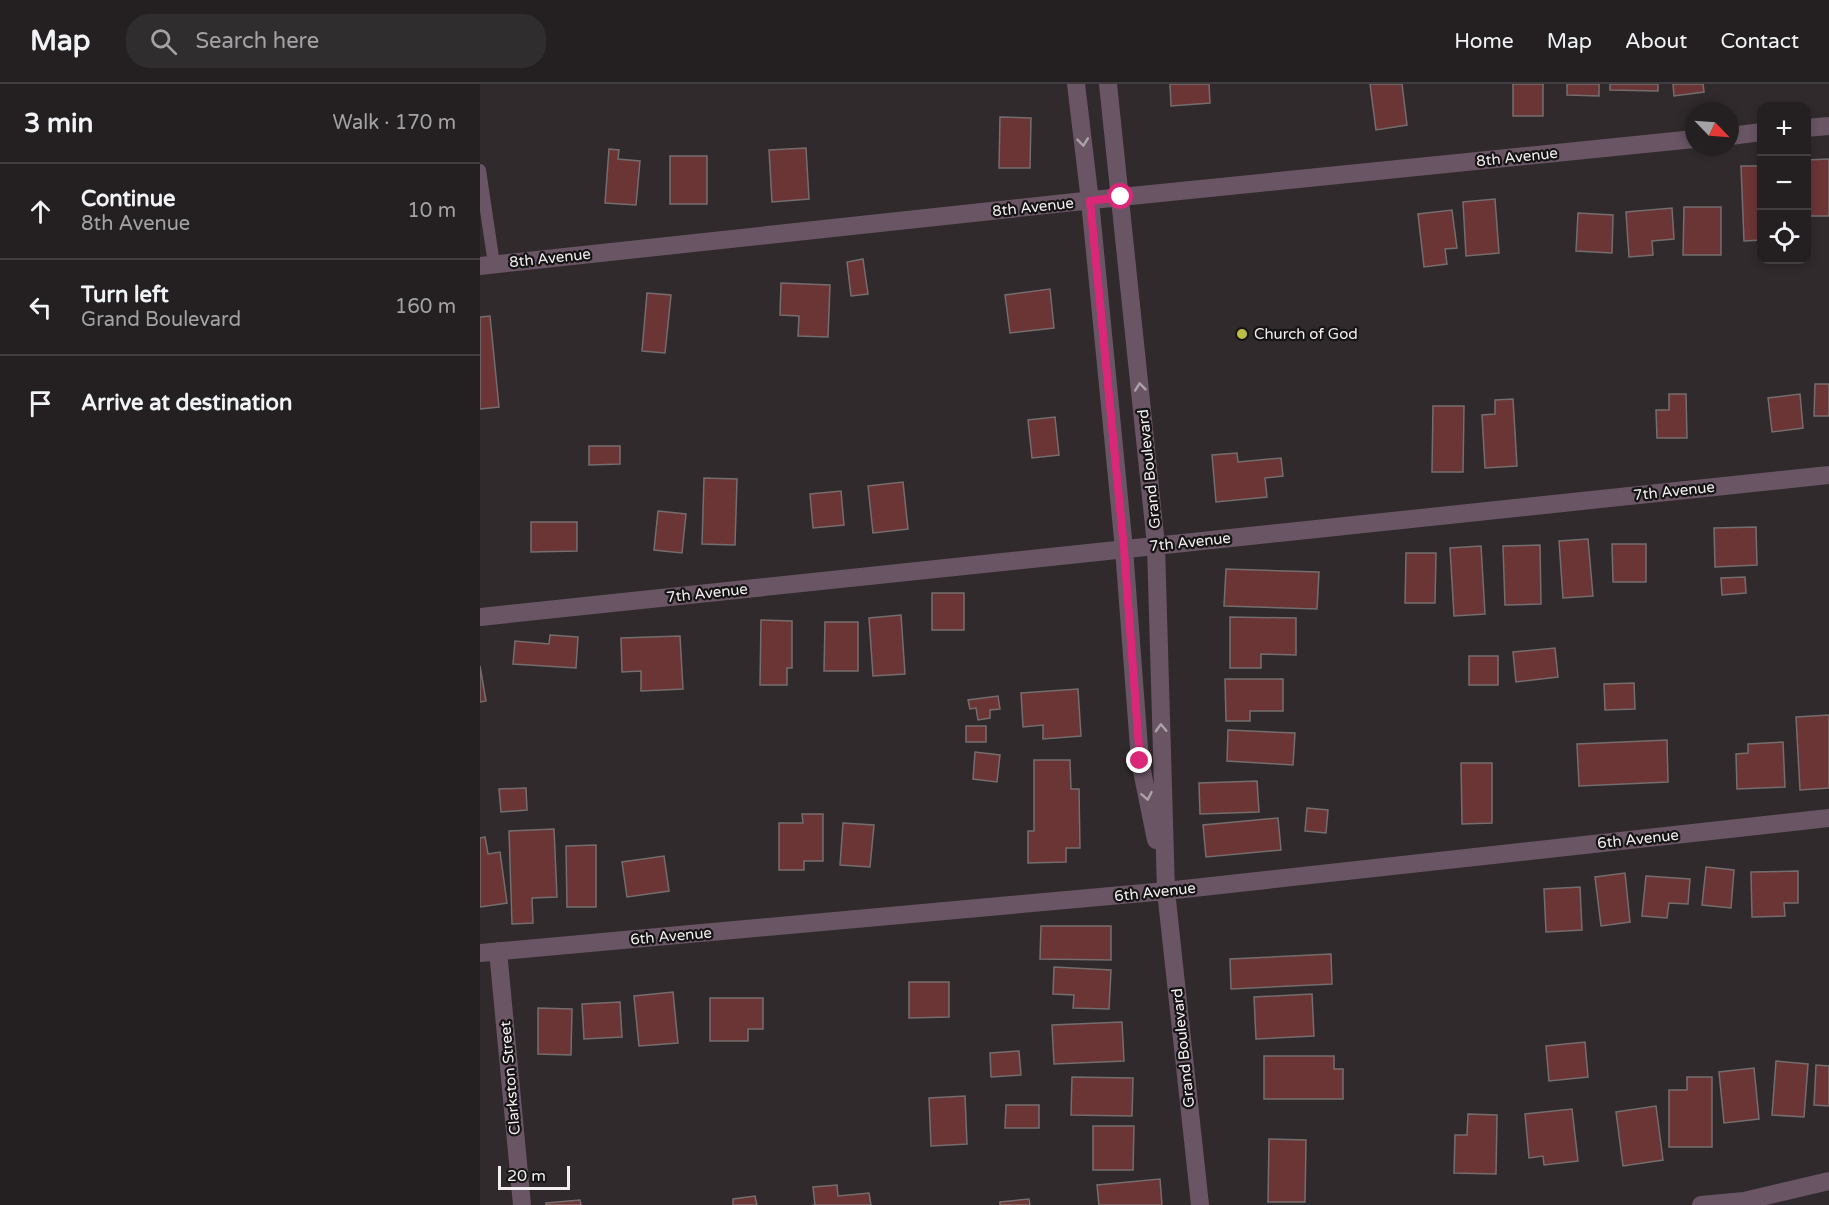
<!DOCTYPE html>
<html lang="en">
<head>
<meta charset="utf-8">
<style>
	body { margin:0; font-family:"Varela Round",sans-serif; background:#302d2e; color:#f1f3f6 }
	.controls { position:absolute; right:18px; top:18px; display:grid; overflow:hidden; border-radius:12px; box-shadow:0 3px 9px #0003 }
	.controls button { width:54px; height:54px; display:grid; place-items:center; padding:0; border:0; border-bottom:2px solid #413e3f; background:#242021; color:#f1f3f6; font:30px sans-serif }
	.compass { position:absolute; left:1205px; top:18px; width:54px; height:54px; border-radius:50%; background:#242021; box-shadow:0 3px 9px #0003; rotate:115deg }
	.scale { position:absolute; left:18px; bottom:15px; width:72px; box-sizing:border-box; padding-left:6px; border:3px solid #f3eef0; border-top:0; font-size:16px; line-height:21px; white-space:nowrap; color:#f3eef0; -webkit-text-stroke:4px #161414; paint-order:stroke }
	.stop { position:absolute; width:18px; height:18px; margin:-14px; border:4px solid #db2777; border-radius:50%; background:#fff }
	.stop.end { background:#db2777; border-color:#fff; box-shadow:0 2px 6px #0008 }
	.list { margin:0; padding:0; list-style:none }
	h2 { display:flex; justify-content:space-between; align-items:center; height:78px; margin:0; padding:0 24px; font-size:26px }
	h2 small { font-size:20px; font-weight:400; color:#a3a3a5 }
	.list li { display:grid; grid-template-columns:39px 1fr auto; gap:18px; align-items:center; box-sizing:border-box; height:96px; padding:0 24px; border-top:2px solid #413e3f }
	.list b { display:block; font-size:22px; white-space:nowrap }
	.list p { margin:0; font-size:20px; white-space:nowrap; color:#a3a3a5 }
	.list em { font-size:20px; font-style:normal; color:#a3a3a5 }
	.icon { flex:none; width:33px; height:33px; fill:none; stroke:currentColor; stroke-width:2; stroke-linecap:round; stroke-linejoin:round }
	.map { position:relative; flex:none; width:1349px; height:1121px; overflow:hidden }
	header { display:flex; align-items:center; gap:36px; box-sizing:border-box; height:84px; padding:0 30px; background:#242021; border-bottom:2px solid #413e3f }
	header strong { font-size:28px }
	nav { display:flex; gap:33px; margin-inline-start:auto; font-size:21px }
	.search { width:420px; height:54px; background:#302d2e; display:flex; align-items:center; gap:15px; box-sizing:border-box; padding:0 21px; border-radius:24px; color:#a3a3a5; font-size:22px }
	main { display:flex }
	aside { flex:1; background:#242021 }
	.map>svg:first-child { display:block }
</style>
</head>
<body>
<header>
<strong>Map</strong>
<div class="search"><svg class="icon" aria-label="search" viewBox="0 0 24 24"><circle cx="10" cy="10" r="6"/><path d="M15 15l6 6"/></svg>Search here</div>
<nav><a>Home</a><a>Map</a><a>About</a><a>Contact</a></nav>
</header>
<main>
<aside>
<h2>3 min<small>Walk · 170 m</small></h2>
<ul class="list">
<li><svg class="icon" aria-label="ahead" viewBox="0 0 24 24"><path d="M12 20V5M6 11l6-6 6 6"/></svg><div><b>Continue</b><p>8th Avenue</p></div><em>10 m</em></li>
<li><svg class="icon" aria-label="left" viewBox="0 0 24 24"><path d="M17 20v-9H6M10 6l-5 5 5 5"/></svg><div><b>Turn left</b><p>Grand Boulevard</p></div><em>160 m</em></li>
<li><svg class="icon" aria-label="arrive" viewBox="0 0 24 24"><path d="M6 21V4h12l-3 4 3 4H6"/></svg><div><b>Arrive at destination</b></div></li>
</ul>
</aside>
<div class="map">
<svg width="1349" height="1121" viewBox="0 0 1349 1121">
	<rect width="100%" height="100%" fill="#302a2c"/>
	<path fill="#6b3435" stroke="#756d6d" stroke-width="1.5" d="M690 0H729L730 19 691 22Z
		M890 0H922L927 41 896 46Z
		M1033 0H1063V32H1033Z
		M1087 0H1119V12L1087 11Z
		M1130 0H1178V7L1130 6Z
		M1193 0H1223L1224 8 1194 12Z
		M520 33 551 34 550 84H519Z
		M326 64 329 115 292 118 289 66Z
		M129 65 139 66 138 75 160 77 156 121 125 119Z
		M190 72H227V120H190Z
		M1349 75V132H1326V76Z
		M1261 82H1282V156L1264 157Z
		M1015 115 1019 169 986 172 983 118Z
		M1204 123H1241V171H1203Z
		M1192 124 1194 155 1172 157 1173 171 1149 173 1146 128Z
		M972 126 977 164 965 165 967 180 944 183 938 130Z
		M1098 129 1133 131 1132 169 1096 167Z
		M383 175 388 210 371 212 367 178Z
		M301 199 350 201 348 253 318 252 319 232 300 231Z
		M570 205 574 244 530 249 525 211Z
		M167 209 191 211 185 269 162 267Z
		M10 232 19 323 0 325V233Z
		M1335 300H1349V332H1334Z
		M1189 310H1206L1207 354H1177L1176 326H1189Z
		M1320 310 1323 344 1292 348 1288 314Z
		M1033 315 1037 382 1005 384 1002 331 1015 330V316Z
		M953 322H984L983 388H952Z
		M575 333 579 371 552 374 548 336Z
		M109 362H140V380L109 381Z
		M757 369 758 378 801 374 803 392 785 394 787 413 736 418 732 371Z
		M224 394 257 395 255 461 222 460Z
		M423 398 428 445 393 449 388 402Z
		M361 407 364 441 333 444 330 410Z
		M178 427 206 430 202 469 174 466Z
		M51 438H97V467L51 468Z
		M1276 443 1277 481 1235 483 1234 444Z
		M1108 455 1113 512 1083 514 1079 457Z
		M1132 460H1166V498H1133Z
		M1060 461 1061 520 1025 521 1023 462Z
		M1001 462 1005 530 974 532 970 464Z
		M926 469H956L955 519H925Z
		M746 485 839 488 837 525 744 522Z
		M1265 493 1266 509 1242 511 1241 494Z
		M452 509H484V546H452Z
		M421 531 425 590 393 592 389 534Z
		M750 533 816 534V571L781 570V584H750Z
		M281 536 312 537V584H307V601H280Z
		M345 538H378V587H344Z
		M70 551 98 553 96 584 33 580 35 557 69 560Z
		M200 552 203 605 161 607V587L142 588 141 554Z
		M1075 564 1078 593 1036 598 1033 568Z
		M989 572H1018V601H989Z
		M0 582 6 617 0 618Z
		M745 595H803V627H770V637H746Z
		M1154 599 1155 625 1125 626 1124 600Z
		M598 605 601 652 563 655V641L543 643 541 609Z
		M518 612 520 625 510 626V634L498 636 496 624 490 625 488 616Z
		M1349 631V704L1320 706 1316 633Z
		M486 642H506V658H486Z
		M748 646 815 649 813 681 747 677Z
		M1187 656 1188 698 1099 702 1097 660Z
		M1303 658 1305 703 1257 705 1256 670 1268 669V660Z
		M495 668 520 671 517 698 493 695Z
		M554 676H590L591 705H599L600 764H586V778L548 779V747H554Z
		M981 679H1012V739L982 740Z
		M777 697 779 728 720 730 719 699Z
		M46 704 47 726 21 728 19 705Z
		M827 724 848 726 846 749 825 747Z
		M322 730H343V777H324V786H299V739H323Z
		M798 734 801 766 726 773 723 741Z
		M363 739 394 741 390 783 360 781Z
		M74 745 77 813 52 814 53 839 32 840 29 747Z
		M5 753 8 770 20 768 27 819 0 823V754Z
		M116 761V823H87L86 762Z
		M184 772 189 807 147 813 142 778Z
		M1226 783 1254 786 1251 824 1222 821Z
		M1318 787V819H1304L1305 832 1272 833 1271 788Z
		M1145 789 1150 838 1121 842 1115 793Z
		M1166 792 1210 795 1208 820 1189 819 1187 834 1162 832Z
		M1100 803 1102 846 1066 848 1064 805Z
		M561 842H631V876L560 875Z
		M851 870 852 900 751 905 750 875Z
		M574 883 631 886 629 925 593 924 594 911 573 910Z
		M429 898H469V933L429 934Z
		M193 908 198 959 159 962 154 912Z
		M832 910 834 952 776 955 774 913Z
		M230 914H283V945H268V957H230Z
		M140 918 142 953 104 955 102 920Z
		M58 924 92 925 91 971 58 970Z
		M642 938 644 977 574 980 572 941Z
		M1105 958 1108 993 1069 997 1066 962Z
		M539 967 541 991 511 993 510 969Z
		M784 972H854V985H863V1015H784Z
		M1296 977 1328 980 1324 1033 1292 1031Z
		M1336 981 1349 982V1022L1334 1021Z
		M1274 984 1279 1035 1244 1039 1239 988Z
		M592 993 653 994 652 1032 591 1031Z
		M1207 993H1232V1063H1189V1006H1207Z
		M485 1012 487 1060 451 1062 449 1014Z
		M526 1021H559V1044H525Z
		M1176 1022 1183 1076 1143 1082 1136 1028Z
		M1092 1025 1098 1077 1064 1081 1063 1072 1049 1074 1045 1030Z
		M988 1030 1017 1031 1016 1090 974 1089 975 1051H987Z
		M613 1042H654L653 1086H613Z
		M789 1055 826 1056 825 1118H788Z
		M680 1095 682 1121H619L617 1101Z
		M357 1101 358 1112 389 1109 391 1121H332H335L333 1103Z
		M275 1112 277 1121H253V1115Z
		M549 1115 550 1121H520V1118Z
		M100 1116 101 1121H66V1119Z"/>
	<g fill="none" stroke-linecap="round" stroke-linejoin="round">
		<path stroke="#695564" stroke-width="12" d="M0 86 14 180"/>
		<path stroke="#695564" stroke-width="18" d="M596 0 610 117 644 465 660 677 676 756
			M628 0 676 461 686 807 720 1121
			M1326 44 1349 42
			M1250 52 1282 48
			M0 182 641 113 1214 55
			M0 533 1349 391
			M18 867 42 1121
			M0 869 686 807 1349 734
			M1221 1121 1264 1117 1349 1097"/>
	</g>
	<defs><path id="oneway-chevron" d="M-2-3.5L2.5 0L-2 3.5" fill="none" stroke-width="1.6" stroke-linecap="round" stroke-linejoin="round" transform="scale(1.5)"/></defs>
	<g stroke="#aea2aa">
		<use href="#oneway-chevron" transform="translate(603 58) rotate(83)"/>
		<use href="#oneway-chevron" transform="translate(660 303) rotate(-96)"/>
		<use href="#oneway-chevron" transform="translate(681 644) rotate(-92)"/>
		<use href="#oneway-chevron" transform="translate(667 712) rotate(79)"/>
	</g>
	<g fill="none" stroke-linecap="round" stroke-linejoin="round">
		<path stroke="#db2777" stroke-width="8" d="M641 113 610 117 644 465 660 677"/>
	</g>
	<circle fill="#bcbf44" stroke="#161414" stroke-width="2" cx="762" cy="250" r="6"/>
	<g text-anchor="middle" stroke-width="4.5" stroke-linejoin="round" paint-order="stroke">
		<g font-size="15" fill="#f3eef0" stroke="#161414">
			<text transform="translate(1037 73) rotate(-6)" y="5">8th Avenue</text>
			<text transform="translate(553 123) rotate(-6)" y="5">8th Avenue</text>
			<text transform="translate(70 174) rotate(-6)" y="5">8th Avenue</text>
			<text transform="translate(669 385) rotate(-96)" y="5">Grand Boulevard</text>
			<text transform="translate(1194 407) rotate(-6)" y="5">7th Avenue</text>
			<text transform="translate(710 458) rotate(-6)" y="5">7th Avenue</text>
			<text transform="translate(227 509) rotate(-6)" y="5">7th Avenue</text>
			<text transform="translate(1158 755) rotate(-6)" y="5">6th Avenue</text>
			<text transform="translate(675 808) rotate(-6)" y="5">6th Avenue</text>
			<text transform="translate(191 852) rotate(-5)" y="5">6th Avenue</text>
			<text transform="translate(703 964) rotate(-96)" y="5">Grand Boulevard</text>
			<text transform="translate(30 994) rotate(-95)" y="5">Clarkston Street</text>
		</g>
		<g font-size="15" fill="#f3eef0" stroke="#161414" text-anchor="start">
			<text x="774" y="255">Church of God</text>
		</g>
	</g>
</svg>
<div class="controls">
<button>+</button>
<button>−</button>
<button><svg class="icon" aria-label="locate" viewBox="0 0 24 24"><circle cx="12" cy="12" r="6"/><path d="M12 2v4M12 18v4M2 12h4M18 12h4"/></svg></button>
</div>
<svg class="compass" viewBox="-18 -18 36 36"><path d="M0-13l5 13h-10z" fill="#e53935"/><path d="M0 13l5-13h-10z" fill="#a3a3a5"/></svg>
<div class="scale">20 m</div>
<div class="stop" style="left:641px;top:113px"></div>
<div class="stop end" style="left:660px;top:677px"></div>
</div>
</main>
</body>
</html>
